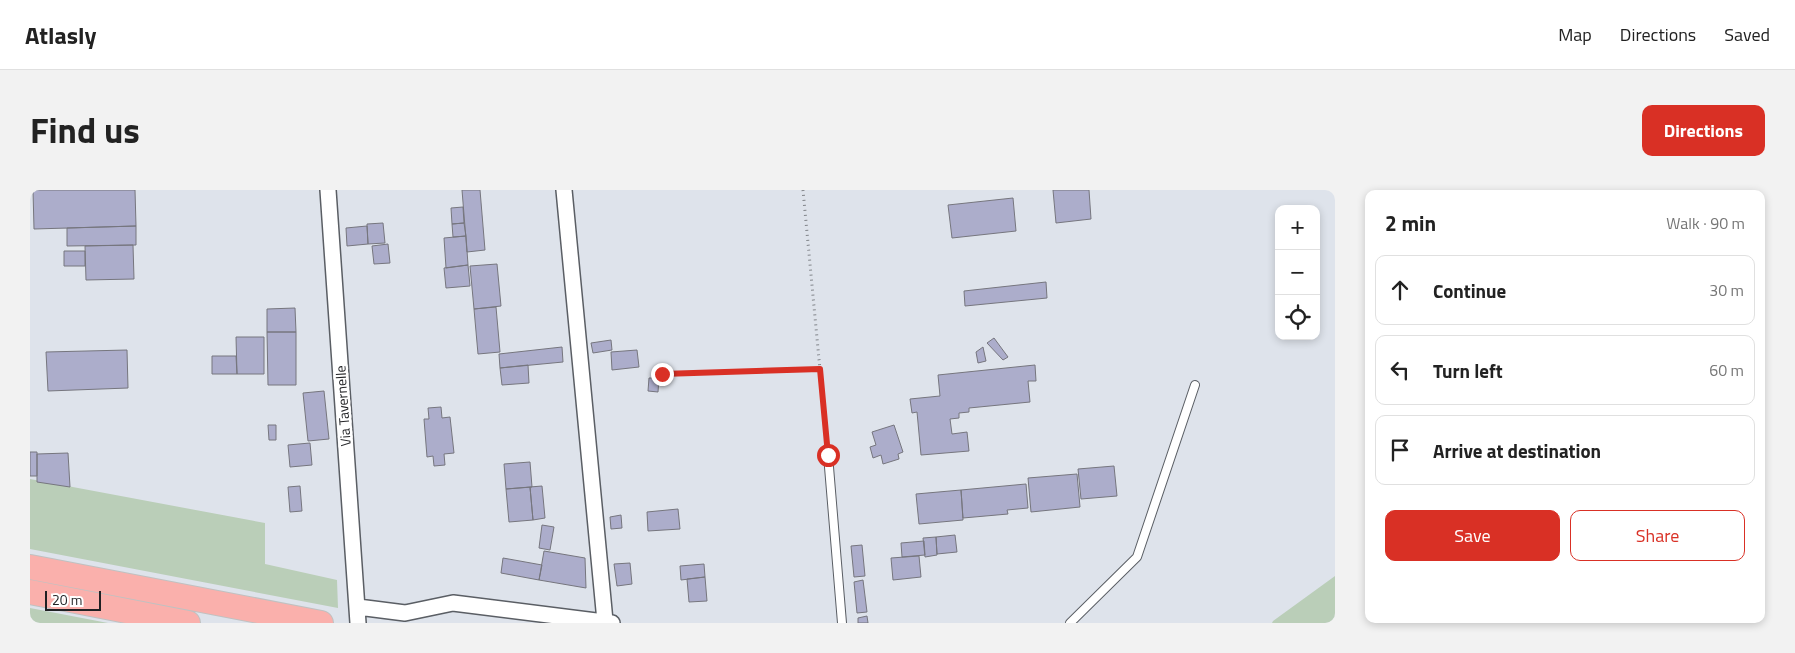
<!DOCTYPE html>
<html lang="en">
<head>
<meta charset="utf-8">
<style>
	body { margin:0; font-family:"Titillium Web",sans-serif; background:#f2f2f2; color:#222 }
	.controls { position:absolute; right:15px; top:15px; display:grid; overflow:hidden; border-radius:10px; box-shadow:0 2px 8px #0003 }
	.controls button { width:45px; height:45px; display:grid; place-items:center; padding:0; border:0; border-bottom:1px solid #e0e0e0; background:#fff; color:#222; font:25px sans-serif }
	.scale { position:absolute; left:15px; bottom:12px; width:56px; box-sizing:border-box; padding-left:5px; border:2px solid #1f2023; border-top:0; font-size:14px; line-height:18px; white-space:nowrap; color:#1f2023; -webkit-text-stroke:4px #fff; paint-order:stroke }
	.stop { position:absolute; width:15px; height:15px; margin:-11px; border:4px solid #d93025; border-radius:50%; background:#fff }
	.stop.end { background:#d93025; border-color:#fff; box-shadow:0 1px 5px #0008 }
	.list { margin:0; padding:0; list-style:none }
	h2 { display:flex; justify-content:space-between; align-items:center; height:65px; margin:0; padding:0 20px; font-size:21px }
	h2 small { font-size:16px; font-weight:400; color:#767676 }
	.list li { display:grid; grid-template-columns:32px 1fr auto; gap:15px; align-items:center; box-sizing:border-box; height:70px; margin:0 10px 10px; padding:0 10px; border:1px solid #e0e0e0; border-radius:10px }
	.list b { display:block; font-size:19px; white-space:nowrap }
	.list em { font-size:16px; font-style:normal; color:#767676 }
	.actions { display:flex; gap:10px; padding:15px 20px }
	.actions a { flex:1; padding:11px 0; border:1px solid #d93025; border-radius:10px; text-align:center; font-size:18px; color:#d93025 }
	.actions .main { background:#d93025; color:#fff }
	.icon { flex:none; width:28px; height:28px; fill:none; stroke:currentColor; stroke-width:2; stroke-linecap:round; stroke-linejoin:round }
	.map { position:relative; flex:none; width:1305px; height:433px; overflow:hidden; border-radius:10px }
	header { display:flex; align-items:center; gap:30px; box-sizing:border-box; height:70px; padding:0 25px; background:#fff; border-bottom:1px solid #e0e0e0 }
	header strong { font-size:24px }
	nav { display:flex; gap:28px; margin-inline-start:auto; font-size:18px }
	.intro { display:flex; align-items:center; justify-content:space-between; box-sizing:border-box; height:120px; padding:0 30px }
	h1 { margin:0; font-size:35px }
	.button { padding:12px 22px; border-radius:10px; background:#d93025; color:#fff; font-size:18px; font-weight:700 }
	main { display:flex; gap:30px; padding:0 30px }
	aside { flex:1; background:#fff; border-radius:10px; box-shadow:0 2px 8px #0003 }
	.map>svg:first-child { display:block }
</style>
</head>
<body>
<header>
<strong>Atlasly</strong>
<nav><a>Map</a><a>Directions</a><a>Saved</a></nav>
</header>
<div class="intro"><h1>Find us</h1><a class="button">Directions</a></div>
<main>
<div class="map">
<svg width="1305" height="433" viewBox="0 0 1305 433">
	<rect width="100%" height="100%" fill="#dee3eb"/>
	<path fill="#baceb8" d="M0 289 235 333V374L307 390 308 418 0 359Z
		M1305 386V433H1242L1243 431Z
		M0 418 78 433H0Z"/>
	<path fill="#acadcb" stroke="#76767e" d="M3 0H105L106 36 4 39Z
		M432 0H450L455 60 437 62Z
		M1023 0H1059L1061 29 1026 33Z
		M983 8 986 41 922 48 918 15Z
		M433 17 434 33 422 34 421 18Z
		M353 33 355 53 338 54 337 34Z
		M434 33 436 46 423 47 422 34Z
		M106 36V55L37 56V38Z
		M337 36 338 54 317 56 316 38Z
		M436 46 438 75 416 78 414 48Z
		M358 54 360 73 344 74 342 56Z
		M103 55 104 89 56 90 55 56Z
		M34 61H55V76H34Z
		M467 74 471 116 444 119 440 76Z
		M438 75 440 96 416 98 414 78Z
		M1016 92 1017 108 935 116 934 101Z
		M466 117 470 162 448 164 444 119Z
		M265 118 266 142H237V119Z
		M237 142H266V195H238Z
		M206 147H234V184H207Z
		M964 148 978 167 973 170 957 153Z
		M581 150 582 160 563 163 561 153Z
		M532 157 533 172 470 178 469 164Z
		M953 157 956 171 948 173 946 162Z
		M97 160 98 198 18 201 16 162Z
		M607 160 609 177 582 180 581 162Z
		M182 166H206L207 184H182Z
		M498 175 499 193 472 195 470 178Z
		M1005 175 1006 191H998L1000 212 939 218V222L929 223V228L920 229 922 244 937 242 939 261 891 265 887 222 882 223 880 209 910 206 908 185Z
		M619 188H629L628 202 618 201Z
		M294 201 299 249 278 251 273 203Z
		M411 217 412 228 420 227 424 263 414 264 415 275 404 276 403 266 397 267 394 229H399L398 218Z
		M238 235H246V250H239Z
		M864 235 873 262 868 264 869 269 853 274 851 265 843 268 840 257 846 255 842 242Z
		M280 253 282 275 260 277 258 255Z
		M0 262H7V286H0Z
		M38 263 40 297 7 292V264Z
		M500 272 502 297 476 299 474 274Z
		M1084 276 1087 306 1051 309 1048 279Z
		M1047 284 1050 317 1001 322 998 288Z
		M996 294 998 318 977 320 978 324 933 328 931 300Z
		M270 296 272 321 260 322 258 297Z
		M512 296 515 328 503 330 500 297Z
		M500 297 503 330 479 332 476 299Z
		M931 300 933 330 889 334 886 304Z
		M648 319 650 339 618 341 617 322Z
		M591 325 592 338 581 339 580 327Z
		M512 335 524 337 520 360 509 358Z
		M925 345 927 362 907 364 906 347Z
		M906 347 907 365 895 367 893 348Z
		M894 351 895 365 872 367 871 353Z
		M832 355 835 386 824 387 821 356Z
		M514 361 555 368 556 398 509 390Z
		M889 366 891 387 863 390 861 368Z
		M473 368 512 375 509 390 471 383Z
		M600 373 602 394 587 396 584 374Z
		M674 374 675 387 651 390 650 376Z
		M675 387 677 411 659 412 657 389Z
		M833 390 837 422 827 423 824 392Z
		M837 426 838 433H828V428Z"/>
	<g fill="none" stroke-linecap="round" stroke-linejoin="round">
		<defs>
			<path id="service" d="M798 265 812 433
				M1040 433 1107 367 1165 195"/>
			<path id="minor" d="M298 0 328 433
				M534 0 575 431
				M328 417 375 423 423 413 582 433"/>
			<path id="trunk" d="M0 377 291 433
				M0 402 158 433"/>
		</defs>
		<use href="#service" stroke="#5a5e64" stroke-width="10"/>
		<use href="#minor" stroke="#5a5e64" stroke-width="18"/>
		<use href="#trunk" stroke="#c0c1c1" stroke-width="26"/>
		<path stroke="#82858a" stroke-width="3" stroke-dasharray="1 4" stroke-linecap="butt" d="M773 0 797 254
			M632 184 790 179"/>
		<use href="#service" stroke="#fff" stroke-width="8"/>
		<use href="#minor" stroke="#fff" stroke-width="15"/>
		<use href="#trunk" stroke="#fab0ac" stroke-width="24"/>
	</g>
	<g fill="none" stroke-linecap="round" stroke-linejoin="round">
		<path stroke="#d93025" stroke-width="6" d="M632 184 790 179 798 265"/>
	</g>
	<g text-anchor="middle" stroke-width="5" stroke-linejoin="round" paint-order="stroke">
		<g font-size="14" fill="#1f2023" stroke="#fff">
			<text transform="translate(313 216) rotate(-94)" y="5">Via Tavernelle</text>
		</g>
	</g>
</svg>
<div class="controls">
<button>+</button>
<button>−</button>
<button><svg class="icon" aria-label="locate" viewBox="0 0 24 24"><circle cx="12" cy="12" r="6"/><path d="M12 2v4M12 18v4M2 12h4M18 12h4"/></svg></button>
</div>
<div class="scale">20 m</div>
<div class="stop" style="left:798px;top:265px"></div>
<div class="stop end" style="left:632px;top:184px"></div>
</div>
<aside>
<h2>2 min<small>Walk · 90 m</small></h2>
<ul class="list">
<li><svg class="icon" aria-label="ahead" viewBox="0 0 24 24"><path d="M12 20V5M6 11l6-6 6 6"/></svg><div><b>Continue</b></div><em>30 m</em></li>
<li><svg class="icon" aria-label="left" viewBox="0 0 24 24"><path d="M17 20v-9H6M10 6l-5 5 5 5"/></svg><div><b>Turn left</b></div><em>60 m</em></li>
<li><svg class="icon" aria-label="arrive" viewBox="0 0 24 24"><path d="M6 21V4h12l-3 4 3 4H6"/></svg><div><b>Arrive at destination</b></div></li>
</ul>
<div class="actions"><a class="main">Save</a><a>Share</a></div>
</aside>
</main>
</body>
</html>
